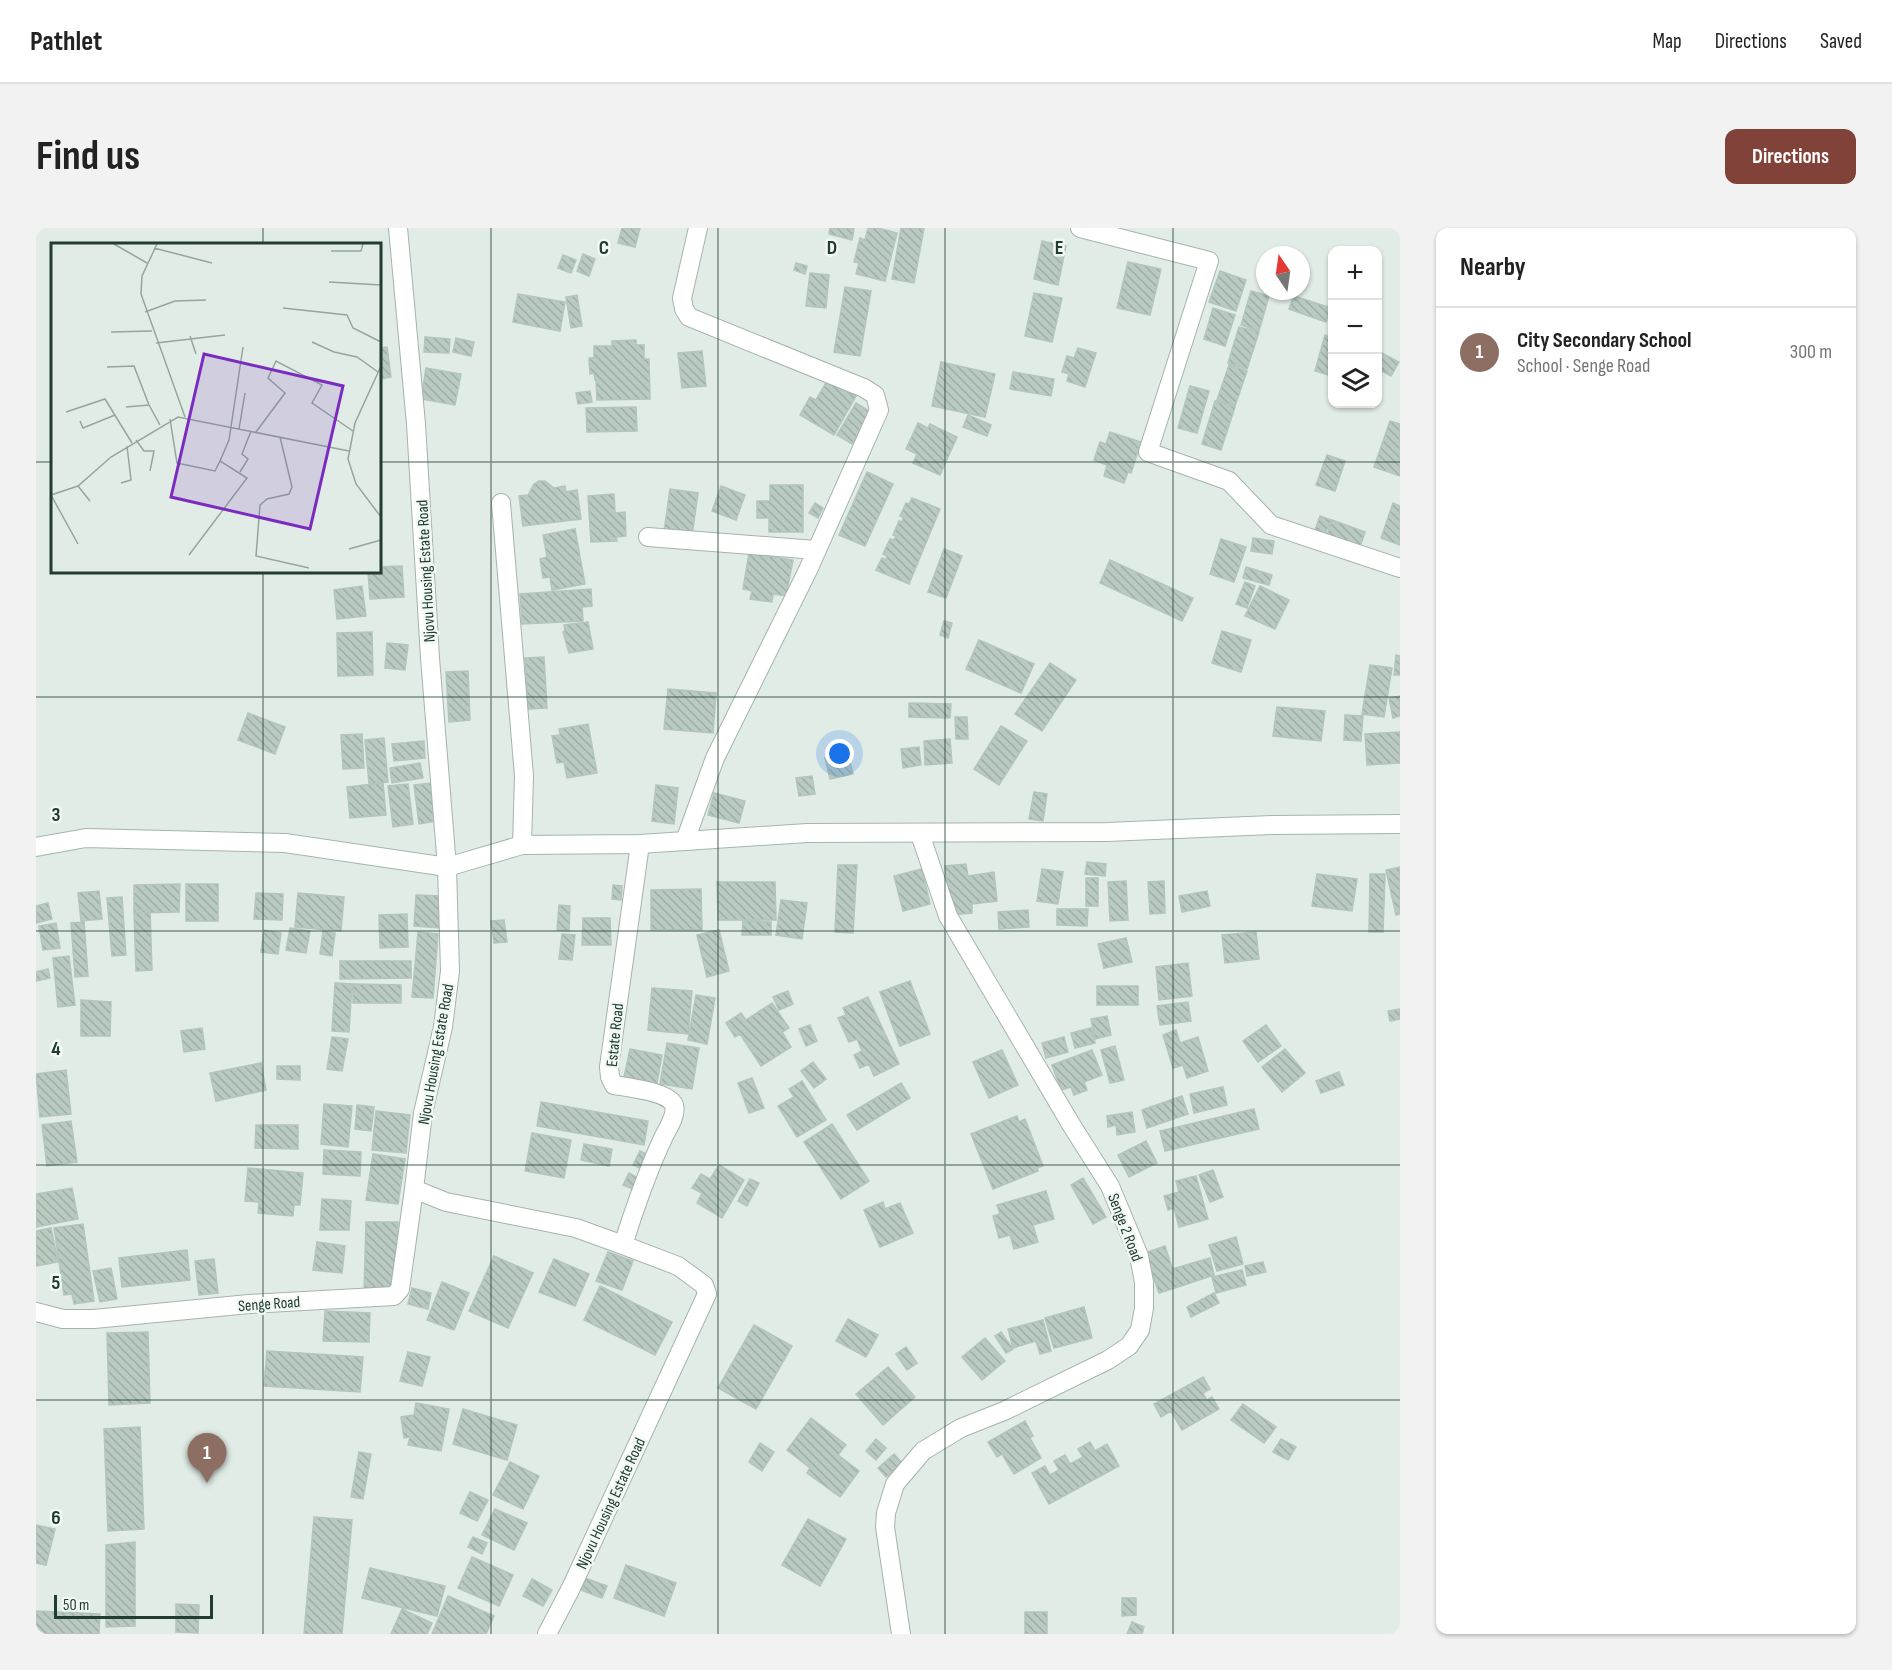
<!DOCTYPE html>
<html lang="en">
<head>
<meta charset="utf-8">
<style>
	body { margin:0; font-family:"Sofia Sans Condensed",sans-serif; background:#f2f2f2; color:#222 }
	.controls { position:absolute; right:18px; top:18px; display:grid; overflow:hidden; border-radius:12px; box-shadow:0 2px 4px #0004 }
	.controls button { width:54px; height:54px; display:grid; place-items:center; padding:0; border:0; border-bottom:2px solid #e0e0e0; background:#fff; color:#222; font:30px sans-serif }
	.compass { position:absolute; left:1220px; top:18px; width:54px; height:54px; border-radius:50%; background:#fff; box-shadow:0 2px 4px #0004; rotate:347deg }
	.scale { position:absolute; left:18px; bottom:15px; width:159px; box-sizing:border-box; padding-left:6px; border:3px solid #213d32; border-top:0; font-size:16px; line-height:21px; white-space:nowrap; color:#213d32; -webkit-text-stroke:4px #f2f8f4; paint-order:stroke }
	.you { position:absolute; left:804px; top:526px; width:21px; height:21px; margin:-15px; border:4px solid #fff; border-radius:50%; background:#1a73e8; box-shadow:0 0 0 9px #1a73e833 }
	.badge { display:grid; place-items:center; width:39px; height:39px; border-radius:50%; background:#814239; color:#fff; font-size:20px; font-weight:700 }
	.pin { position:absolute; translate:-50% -50px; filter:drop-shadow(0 2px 3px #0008) }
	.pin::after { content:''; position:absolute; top:32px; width:21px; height:18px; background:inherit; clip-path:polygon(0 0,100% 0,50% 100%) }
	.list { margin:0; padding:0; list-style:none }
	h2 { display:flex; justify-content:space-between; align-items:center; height:78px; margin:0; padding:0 24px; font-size:26px }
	h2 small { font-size:20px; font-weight:400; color:#767676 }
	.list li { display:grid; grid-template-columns:39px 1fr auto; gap:18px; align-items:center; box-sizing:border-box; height:90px; padding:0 24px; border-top:2px solid #e0e0e0 }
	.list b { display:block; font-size:22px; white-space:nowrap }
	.list p { margin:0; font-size:20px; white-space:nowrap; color:#767676 }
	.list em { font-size:20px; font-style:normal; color:#767676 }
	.icon { flex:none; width:33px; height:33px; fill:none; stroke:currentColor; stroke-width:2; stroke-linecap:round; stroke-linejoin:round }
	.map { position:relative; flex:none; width:1364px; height:1406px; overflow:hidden; border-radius:12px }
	header { display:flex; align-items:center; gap:36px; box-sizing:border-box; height:84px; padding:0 30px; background:#fff; border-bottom:2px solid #e0e0e0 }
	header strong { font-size:28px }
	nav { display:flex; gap:33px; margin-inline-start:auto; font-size:21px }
	.intro { display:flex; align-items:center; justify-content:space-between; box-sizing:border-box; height:144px; padding:0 36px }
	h1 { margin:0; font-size:42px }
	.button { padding:15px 27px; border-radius:12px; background:#814239; color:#fff; font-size:21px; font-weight:700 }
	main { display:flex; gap:36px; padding:0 36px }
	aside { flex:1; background:#fff; border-radius:12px; box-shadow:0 2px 4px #0004 }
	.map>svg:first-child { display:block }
</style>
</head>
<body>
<header>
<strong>Pathlet</strong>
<nav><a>Map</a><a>Directions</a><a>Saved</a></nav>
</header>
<div class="intro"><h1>Find us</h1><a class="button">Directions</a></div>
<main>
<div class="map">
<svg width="1364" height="1406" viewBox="0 0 1364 1406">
	<defs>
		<pattern id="building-back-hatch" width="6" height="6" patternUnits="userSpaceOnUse" patternTransform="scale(1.5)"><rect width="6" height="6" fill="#b9cac1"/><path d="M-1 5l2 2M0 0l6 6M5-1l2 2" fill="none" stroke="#9faea6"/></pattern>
	</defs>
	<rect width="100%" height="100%" fill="#e1ece6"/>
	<path fill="url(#building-back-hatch)" stroke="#b3c6bc" stroke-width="1.5" d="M586 0H604L599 19 582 15Z
		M794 0H818L816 12 793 6Z
		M832 0H842L861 5 849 53 820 46 823 35 818 34 824 10 829 12Z
		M865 0H888L878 55 856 51Z
		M1006 13 1030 18 1022 57 998 51Z
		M547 26 559 31 553 48 541 43Z
		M527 27 540 32 535 45 522 40Z
		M1092 34 1125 41 1114 87 1081 80Z
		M760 35 771 38 769 46 758 42Z
		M1184 43 1210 52 1200 83 1173 74Z
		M774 45 793 47 790 80 770 78Z
		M809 59 835 63 824 128 798 124Z
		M1215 63 1233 68 1223 103 1205 97Z
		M998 65 1026 70 1016 114 989 108Z
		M482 66 529 74 524 103 477 94Z
		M541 67 546 98 535 100 530 69Z
		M1258 68 1295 80 1290 94 1253 81Z
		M1177 80 1199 87 1189 118 1168 111Z
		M1203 99 1223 104 1211 141 1192 135Z
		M1289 107 1296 110V148L1279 143Z
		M389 109 414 111 413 125 388 124Z
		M420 110 438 114 435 128 417 124Z
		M600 112V117H608V131H613L614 171 561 172 560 152H559L558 145 554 146 553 130H558V118H576V113Z
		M351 119 355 149 344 151V120Z
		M1042 120 1060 125 1049 159 1031 153 1033 146 1026 144 1031 128 1038 130Z
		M666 123 670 158 646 160 642 125Z
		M1342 123 1363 134 1355 148 1342 141Z
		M905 134 959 146 949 189 896 178Z
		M1193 137 1211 143 1199 178 1181 172Z
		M390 140 425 146 419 177 385 171Z
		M977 144 1018 151 1015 168 974 161Z
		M791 153 820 168 798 207 764 187 774 169 780 172Z
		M1154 158 1173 163 1161 205 1142 200Z
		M554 163 556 174 542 176 540 165Z
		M1179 173 1199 179 1185 222 1166 216Z
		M820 175 835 184 816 216 801 207Z
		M600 179 601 203 551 204 550 180Z
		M932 187 955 197 951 208 927 199Z
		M1354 193 1364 196V248L1338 239Z
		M882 195 892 200 894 196 921 209 904 247 877 235 881 226 870 221Z
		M1074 204 1105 214 1095 245 1092 244 1088 255 1068 248 1071 237 1058 232 1064 214 1070 216Z
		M1291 227 1309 233 1299 263 1280 257Z
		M831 244 857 256 829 318 803 307Z
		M503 253H509L518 260 529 258 530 264 541 262 545 291 487 298 483 268 492 267 498 256Z
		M734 257H767V304H733V290H721V273H734Z
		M685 258 709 267 700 292 676 283Z
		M634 261 662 265 656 308 628 304Z
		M578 266 579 285 589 284 590 308 580 309 581 313 555 314 552 268Z
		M876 270 904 281 873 356 840 342 846 330 850 332 851 328 847 326 854 311 858 312 860 308 857 307 863 293 866 294 867 290 864 288 870 275 873 276Z
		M779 275 787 280 782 290 773 285Z
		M1357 275 1364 278V317L1345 310Z
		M1284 288 1295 292 1289 306 1279 302Z
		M1296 292 1329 304 1324 319 1291 307Z
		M539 301 549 356 516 362 514 349 507 350 504 331 511 329 507 307Z
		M1217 310 1238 313 1236 326 1215 323Z
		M1185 311 1210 319 1198 354 1174 346Z
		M908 321 926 328 910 370 892 364Z
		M713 325 757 332 750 368 737 366 736 374 714 371 716 363 707 361Z
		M1074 332 1157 370 1146 393 1064 355Z
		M366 338 368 369 334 371 332 344H344V339Z
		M1210 339 1236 347 1233 357 1207 350Z
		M1209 354 1219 358 1211 380 1200 376Z
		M326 358 330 388 301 391 298 362Z
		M1224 358 1253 372 1239 401 1209 388Z
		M555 361 556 378 546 379 547 393 486 396 484 366Z
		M908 393 916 395 912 410 904 407Z
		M552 394 557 421 533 425 527 404 529 403 528 397Z
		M1186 403 1215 412 1205 444 1176 435Z
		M336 404 337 447 302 448 301 405Z
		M943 412 998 436 985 465 930 441Z
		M351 415 372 417 369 442 349 440Z
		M1360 427 1364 428V447H1358Z
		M508 429 511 480 492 481 489 430Z
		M1014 435 1040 452 1006 503 979 486Z
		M1334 437 1356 440 1348 489 1326 486Z
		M432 443 434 492 413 494 410 444Z
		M632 461 680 465 677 505 628 501Z
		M1364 468V488L1357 490 1353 470Z
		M873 475 915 476 914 490 873 489Z
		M1241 479 1289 483 1285 513 1237 508Z
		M212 485 249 499 239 526 202 512Z
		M1309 487 1327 488 1325 513 1308 512Z
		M919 489H931L932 511H920Z
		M552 496 561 545 531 550 528 534 521 535 516 508 524 507 523 501Z
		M965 498 991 513 963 557 938 541Z
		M1364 504V535L1331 537 1329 506Z
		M326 506 328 540 307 541 305 507Z
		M348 510 352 554 333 556 329 512Z
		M914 511 916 535 889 537 888 513Z
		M388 513 389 530 358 533 356 516Z
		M883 519 885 537 867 540 865 521Z
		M812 525 817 546 794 551 789 530Z
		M384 535 387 550 356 555 354 540Z
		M776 548 779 566 763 568 760 550Z
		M347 555 350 587 314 590 311 559Z
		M396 555 401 593 383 596 378 557Z
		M372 556 377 596 357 599 352 558Z
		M620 557 642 560 638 596 616 593Z
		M998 564 1011 566 1007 593 993 591Z
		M678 565 709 573 703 595 672 587Z
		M1051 634 1070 636 1069 648 1049 646Z
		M930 636 932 648 958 644 961 673 936 676V685L915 687 909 638Z
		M802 637H821L817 705 799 704Z
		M1364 639V686L1360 687 1350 642Z
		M886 641 894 676 867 683 858 648Z
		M1006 641 1027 644 1022 676 1001 673Z
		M1281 646 1321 651 1316 683 1276 678Z
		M1334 646H1349L1347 704H1333Z
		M1050 650H1062V678H1050Z
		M1090 653 1092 692 1074 693 1072 654Z
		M1128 653 1129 685 1114 686 1112 654Z
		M681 654H739L740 692H682Z
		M144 656 143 684 98 685V657Z
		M150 656H182V693H150Z
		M577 657 586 658 585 672 576 671Z
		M665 661 666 702H615V662Z
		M63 663 66 691 45 693 42 665Z
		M1171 663 1174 678 1146 684 1143 668Z
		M220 665 247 666 246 692 218 691Z
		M262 665 308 669 305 703 259 699Z
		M380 667 406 668 405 700 378 698Z
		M86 669 90 727 76 728 71 670Z
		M745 672 771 675 766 711 740 707Z
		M12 675 16 691 0 695V678Z
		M523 677 534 678 533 703 521 702Z
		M1021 681H1052L1051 698 1021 697Z
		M98 682H114L116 742 100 743Z
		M992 682 993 699 963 701 962 684Z
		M371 686 372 719 344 720 343 687Z
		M547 690H574L575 717H546Z
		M468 692 471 714 458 715 455 693Z
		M707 693 735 694V707H706Z
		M48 694 52 748 39 749 35 695Z
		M20 695 24 720 7 722 3 698Z
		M254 700 274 703 270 725 250 722Z
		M228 702 245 705 242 726 225 724Z
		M683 702 693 743 671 749 661 707Z
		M287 703 299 705 296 728 284 726Z
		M382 704 402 706 397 770 376 769Z
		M1220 704 1223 731 1189 735 1186 707Z
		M526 706 539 707 536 732 523 731Z
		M1090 710 1096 734 1068 740 1062 716Z
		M33 728 39 777 22 779 17 730Z
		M304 733H375V750L304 751Z
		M1152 735 1156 768 1123 772 1120 739Z
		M12 741 14 750 0 753V744Z
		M874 753 894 806 864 818 844 764Z
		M299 755 316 756 313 804 296 803Z
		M317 756 365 757V775H317Z
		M1061 758H1102V777H1061Z
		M616 760 656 763 652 806 612 802Z
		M752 763 757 776 743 782 737 769Z
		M660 767 679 770 671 816 652 812Z
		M832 769 863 836 838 848 833 836 824 840 818 827 826 823 821 811 813 814 802 790 810 787 807 780Z
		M45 772 75 774 74 808H45Z
		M1152 774 1155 793 1124 797 1121 778Z
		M736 775 753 800 746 804 755 819 725 838 704 806 699 809 690 795 705 785 710 792Z
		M1364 781V791L1354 793 1352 783Z
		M1071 788 1075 807 1059 811 1055 791Z
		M774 797 781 813 770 818 763 801Z
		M1230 797 1245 818 1222 834 1207 813Z
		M166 800 169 821 148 824 145 803Z
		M1055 800 1059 815 1039 820 1035 805Z
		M1140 802 1144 815 1162 809 1172 843 1151 850 1147 837 1137 840 1127 807Z
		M296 809 312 811 306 843 291 841Z
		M1028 809 1032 824 1010 830 1006 815Z
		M631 815 663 820 656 861 624 856Z
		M1079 818 1088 852 1074 855 1065 822Z
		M594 821 626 827 621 855 588 849Z
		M1249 821 1269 845 1246 864 1226 839Z
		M966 822 982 857 953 870 937 834Z
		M1056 822 1066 847 1048 854 1051 862 1038 867 1035 859 1025 862 1016 837Z
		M777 834 790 851 778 860 765 843Z
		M225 835 230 862 180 873 174 845Z
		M241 838H264V852L241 851Z
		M30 842 35 886 4 889 0 846Z
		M1303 844 1308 857 1285 865 1280 853Z
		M716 850 728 880 713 885 702 855Z
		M766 853 790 892 761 909 742 878 758 869 753 861Z
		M865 855 874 870 821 902 811 887Z
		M1187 859 1191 877 1158 885 1154 866Z
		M1146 868 1152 886 1111 900 1106 882Z
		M505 874 612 893 608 917 501 898Z
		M288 876 316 878 312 919 285 916Z
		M321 877 338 879 335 903 319 901Z
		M1218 881 1223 901 1129 923 1124 903Z
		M340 883 374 887 370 925 336 922Z
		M1096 884 1099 904 1081 907 1080 897 1072 899 1071 888Z
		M981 888 983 894 989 891 1007 938 1001 940 1002 943 957 961 935 906Z
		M35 893 41 934 11 938 6 897Z
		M796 896 833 953 805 971 768 914Z
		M220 897H262V921L219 920Z
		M496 905 535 912 528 950 489 943Z
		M1110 913 1121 935 1093 949 1082 927Z
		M548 916 576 921 573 938 545 932Z
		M288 922 325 924 324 948 287 946Z
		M604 923 613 927 606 941 597 937Z
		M337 926 369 931 362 976 330 972Z
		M683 937 708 952 686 990 661 975 666 965 656 960 665 946 674 951Z
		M212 940 267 945 264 977H258L257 988 222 985 223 974 209 973Z
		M1177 942 1187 969 1174 974 1163 947Z
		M593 945 602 950 597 961 587 957Z
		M1160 948 1172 991 1143 999 1138 980 1132 982 1128 968 1143 964 1140 953Z
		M1047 950 1070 989 1057 996 1035 957Z
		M714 951 723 955 711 978 702 973Z
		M36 960 42 991 0 999V966Z
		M1010 963 1018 991 997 997 1002 1014 978 1021 974 1007 963 1010 957 988 964 986 961 977Z
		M286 971 315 973 313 1002H284Z
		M847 974 849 981 864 975 877 1005 844 1019 828 982Z
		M330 994H362L360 1065 328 1064Z
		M47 996 58 1073 38 1076 36 1066 28 1067 18 1000Z
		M15 1000 22 1034 0 1038V1003Z
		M1200 1009 1207 1036 1181 1043 1173 1017Z
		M281 1014 309 1018 306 1045 277 1042Z
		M1129 1018 1142 1059 1123 1065 1109 1025Z
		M151 1022 154 1052 86 1059 83 1030Z
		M572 1024 597 1033 586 1062 560 1053Z
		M458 1028 497 1045 472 1100 433 1083Z
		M1174 1030 1178 1047 1142 1059 1136 1041Z
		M178 1031 182 1065 163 1067 159 1033Z
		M518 1031 553 1046 539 1078 503 1064Z
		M1227 1034 1230 1044 1211 1048 1209 1038Z
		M75 1040 81 1071 64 1074 57 1043Z
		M1206 1042 1210 1057 1180 1065 1176 1049Z
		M406 1054 433 1065 418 1102 391 1092Z
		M564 1058 636 1094 619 1127 548 1092Z
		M376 1060 395 1065 392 1081 372 1076Z
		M1178 1065 1183 1075 1155 1089 1151 1079Z
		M1048 1079 1056 1110 1018 1120 1009 1090Z
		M289 1083 334 1085 333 1114 287 1113Z
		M812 1091 842 1107 830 1129 800 1113Z
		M1007 1092 1015 1123 1004 1126 1000 1113 977 1120 972 1101Z
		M718 1097 756 1118 720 1181 682 1160Z
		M112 1104 114 1175 73 1177 71 1105Z
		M965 1104 977 1121 970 1125 959 1108Z
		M949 1110 969 1133 946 1152 926 1129Z
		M870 1119 881 1135 871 1142 860 1126Z
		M231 1123 327 1129 324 1164 228 1158Z
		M372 1124 394 1129 386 1158 364 1153Z
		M852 1139 879 1169 847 1197 820 1166Z
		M1167 1149 1174 1161 1167 1165 1171 1172 1176 1169 1183 1181 1146 1202 1135 1183 1125 1189 1118 1176Z
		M380 1175 413 1181 405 1223 372 1217 374 1209 368 1210 365 1189 378 1187Z
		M1207 1176 1240 1199 1228 1215 1195 1192Z
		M427 1181 481 1197 471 1232 417 1216Z
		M775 1190 810 1217 802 1227 823 1243 804 1269 771 1245 774 1240 751 1222Z
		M989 1193 997 1208 994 1210 1005 1230 978 1246 966 1226 961 1229 952 1214Z
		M104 1199 108 1301 72 1303 68 1201Z
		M840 1211 850 1220 840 1232 830 1223Z
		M1245 1211 1260 1219 1252 1232 1237 1224Z
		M1054 1214 1059 1223 1071 1216 1083 1238 1013 1276 996 1245 1009 1238 1014 1247 1023 1242 1018 1233 1029 1227 1034 1236 1047 1229 1042 1221Z
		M724 1215 738 1224 726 1243 713 1234Z
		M323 1224 335 1226 327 1271 315 1269Z
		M858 1226 866 1235 850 1249 842 1240Z
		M474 1234 503 1248 487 1281 457 1267Z
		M434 1264 452 1272 441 1293 424 1285Z
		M459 1281 491 1295 478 1322 446 1307Z
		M278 1289 316 1292 306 1406H268Z
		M772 1291 810 1311 784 1358 746 1337Z
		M0 1297 19 1301 10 1337 0 1335Z
		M437 1309 451 1315 446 1326 432 1319Z
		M99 1314V1398L70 1399V1317Z
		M436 1329 477 1347 463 1378 422 1360Z
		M590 1337 640 1355 628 1388 578 1370Z
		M334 1340 409 1358 401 1388 326 1370Z
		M549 1350 571 1358 566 1370 545 1362Z
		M496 1351 516 1362 507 1378 487 1368Z
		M412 1368 458 1388 450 1406H396Z
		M1086 1370H1100V1387L1086 1388Z
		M140 1376 163 1377 162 1405 140 1404Z
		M366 1381 396 1395 391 1406H355Z
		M0 1383 64 1386 63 1406H0Z
		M989 1384H1011V1406H989Z
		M1096 1394 1108 1399 1106 1406H1091Z"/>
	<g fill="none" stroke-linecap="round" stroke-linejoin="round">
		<defs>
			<path id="street" d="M362 0 380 196 394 430 411 639 414 743 407 799 387 885 378 961 410 974 540 1000 587 1017 642 1038 668 1057 671 1066 535 1360 511 1406
				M1044 0 1173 33 1112 224 1193 253 1235 297 1364 340
				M465 275 488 548 486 617
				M612 309 780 322
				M649 613 679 530 772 342 843 182 839 167 828 160 653 89 648 81 646 70 662 0
				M587 1017C599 979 611 944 628 908 632 900 641 887 638 877 633 864 591 859 578 857L574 849 573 839 604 616
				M0 1084 27 1091H58L213 1076 358 1068 364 1061 378 961
				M865 1406 849 1299 850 1285 859 1256 887 1223 925 1200 968 1183 1072 1132 1093 1118 1104 1102 1108 1080V1054L1103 1028 1074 958 1036 898 912 688 884 606"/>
			<path id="secondary" d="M0 619 50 610 249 615 411 639 486 617 604 616 771 605 1071 604 1236 597 1364 596"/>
		</defs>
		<use href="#street" stroke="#a4b4ac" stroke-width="20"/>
		<use href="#secondary" stroke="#9fb8ac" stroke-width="20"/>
		<use href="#street" stroke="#fff" stroke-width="18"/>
		<use href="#secondary" stroke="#fff" stroke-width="18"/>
	</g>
	<path fill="none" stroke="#213d32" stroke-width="1.5" stroke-opacity="0.55" d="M227 0V16M455 0V1406M682 0V1406M909 0V1406M1137 0V1406M0 234H16M344 234H1364M227 344V1406M0 469H1364M0 703H1364M0 937H1364M0 1172H1364"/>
	<g text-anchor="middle" stroke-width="5" stroke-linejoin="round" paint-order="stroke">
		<g font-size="16" fill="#213d32" stroke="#f2f8f4">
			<text transform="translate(389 343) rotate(-93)" y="6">Njovu Housing Estate Road</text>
			<text transform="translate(578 807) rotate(-84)" y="6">Estate Road</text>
			<text transform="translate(399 826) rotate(-80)" y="6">Njovu Housing Estate Road</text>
			<text transform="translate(1090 999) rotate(69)" y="6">Senge 2 Road</text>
			<text transform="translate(233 1075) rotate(-4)" y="6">Senge Road</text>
			<text transform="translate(574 1275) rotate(-65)" y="6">Njovu Housing Estate Road</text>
		</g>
	</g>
	<g transform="translate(15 15)">
		<rect width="330" height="330" fill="#e1ece6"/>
		<path fill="none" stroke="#94a69e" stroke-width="1.5" d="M63 1 96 20M106 1 91 33 90 51 134 174M103 5 161 20M280 8H310L312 1M278 39 330 42M232 65 296 72 302 85 330 99M94 69 124 58 155 57M60 89 101 88M139 93 145 111M261 99 283 109 306 114 327 129M105 100 174 92M330 123 304 180 297 216 305 241 330 274M56 124 83 123 98 162M75 164 98 162 109 182M15 169 54 156 81 200M119 176 126 220 164 228 169 218M29 178 32 185 64 172M188 186 194 150M205 189 234 150 217 135 225 118 271 142 261 160 302 188M229 194 241 244 238 251 216 256 209 262 205 313 258 325M85 197 93 208H103L99 228M189 229 197 216 191 211 200 188M70 240 80 237 76 203M27 243 39 258M0 252 27 243 60 214 127 174 298 208M0 252 27 301M298 306 330 297M138 312 196 235 169 218 178 197 192 104"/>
		<path fill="#7b2cbf" fill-opacity="0.15" stroke="#7b2cbf" stroke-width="3" d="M153 111 292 143 259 286 120 254Z"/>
		<rect width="330" height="330" fill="none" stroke="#213d32" stroke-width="3"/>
	</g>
	<g font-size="20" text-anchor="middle" font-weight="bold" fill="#213d32" stroke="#f2f8f4" stroke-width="5" stroke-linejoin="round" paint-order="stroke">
		<text x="568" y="26">C</text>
		<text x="796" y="26">D</text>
		<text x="1023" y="26">E</text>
		<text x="20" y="593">3</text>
		<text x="20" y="827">4</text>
		<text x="20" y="1061">5</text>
		<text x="20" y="1296">6</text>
	</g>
</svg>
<div class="controls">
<button>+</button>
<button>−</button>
<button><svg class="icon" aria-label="layers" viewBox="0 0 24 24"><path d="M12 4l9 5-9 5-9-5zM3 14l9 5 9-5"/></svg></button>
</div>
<svg class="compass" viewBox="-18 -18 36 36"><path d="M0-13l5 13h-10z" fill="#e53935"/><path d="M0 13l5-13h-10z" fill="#767676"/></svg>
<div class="scale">50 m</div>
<div class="you"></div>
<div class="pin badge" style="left:171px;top:1255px;background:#8d6e63">1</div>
</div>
<aside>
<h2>Nearby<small></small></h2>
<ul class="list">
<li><span class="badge" style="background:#8d6e63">1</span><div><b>City Secondary School</b><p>School · Senge Road</p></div><em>300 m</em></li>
</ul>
</aside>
</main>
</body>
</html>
